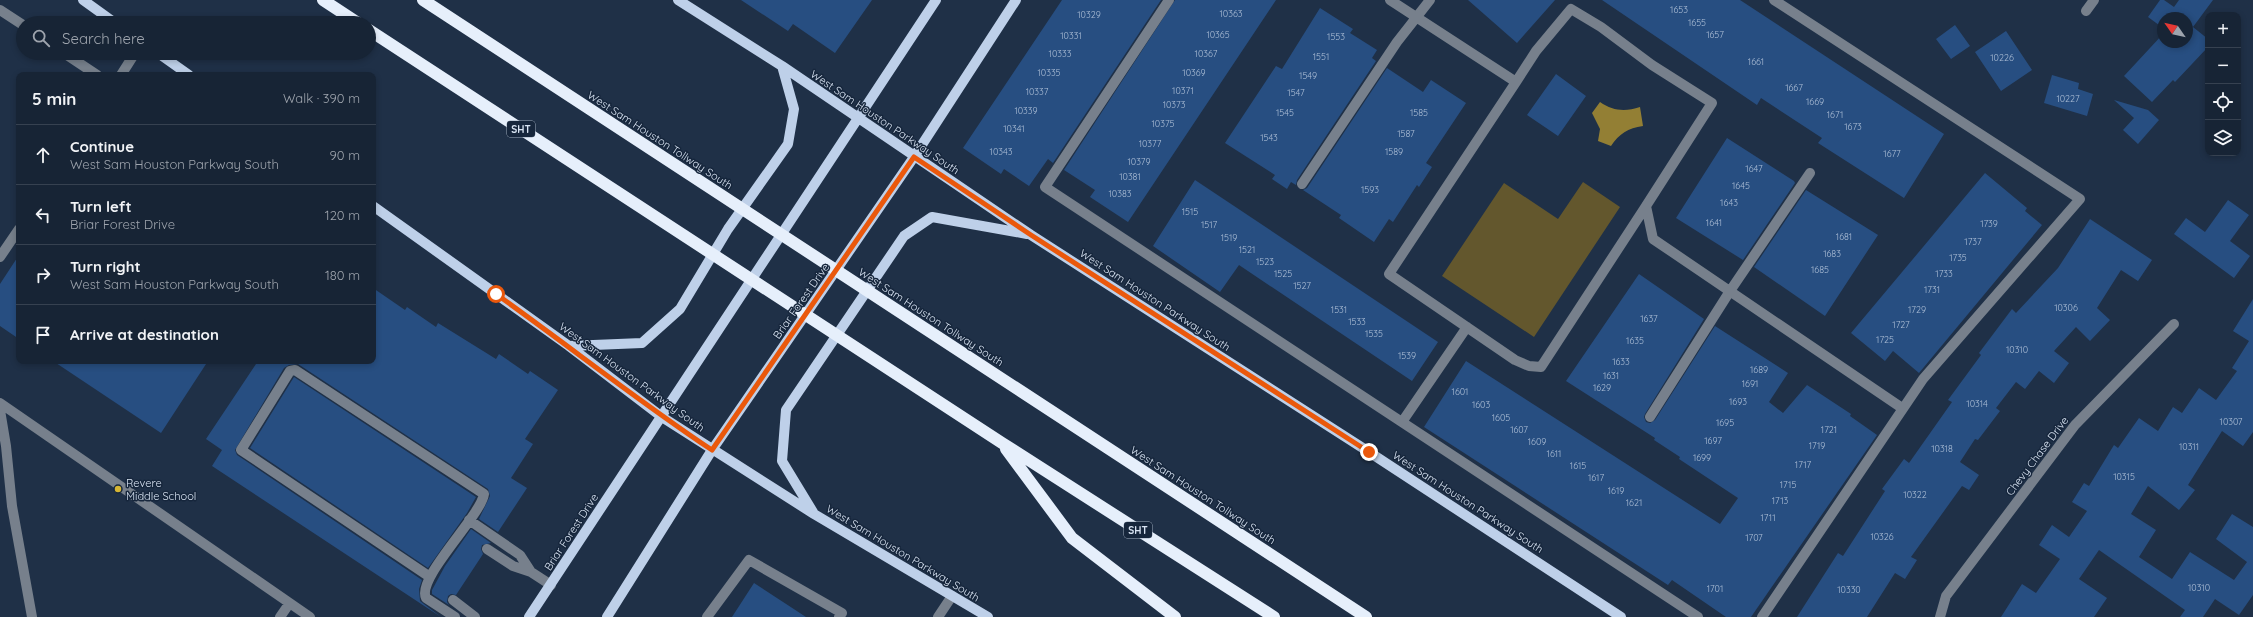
<!DOCTYPE html>
<html lang="en">
<head>
<meta charset="utf-8">
<style>
	body { margin:0; font-family:Quicksand,sans-serif; background:#202c3d; color:#f1f3f6 }
	.controls { position:absolute; right:12px; top:12px; display:grid; overflow:hidden; border-radius:8px; box-shadow:0 2px 6px #0003 }
	.controls button { width:36px; height:36px; display:grid; place-items:center; padding:0; border:0; border-bottom:1px solid #364150; background:#172435; color:#f1f3f6; font:20px sans-serif }
	.compass { position:absolute; left:2157px; top:12px; width:36px; height:36px; border-radius:50%; background:#172435; box-shadow:0 2px 6px #0003; rotate:304deg }
	.stop { position:absolute; width:12px; height:12px; margin:-9px; border:3px solid #ea580c; border-radius:50%; background:#fff }
	.stop.end { background:#ea580c; border-color:#fff; box-shadow:0 1px 4px #0008 }
	.list { margin:0; padding:0; list-style:none }
	h2 { display:flex; justify-content:space-between; align-items:center; height:52px; margin:0; padding:0 16px; font-size:17px }
	h2 small { font-size:13px; font-weight:400; color:#9ea4ad }
	.list li { display:grid; grid-template-columns:26px 1fr auto; gap:12px; align-items:center; box-sizing:border-box; height:60px; padding:0 16px; border-top:1px solid #364150 }
	.list b { display:block; font-size:15px; white-space:nowrap }
	.list p { margin:0; font-size:13px; white-space:nowrap; color:#9ea4ad }
	.list em { font-size:13px; font-style:normal; color:#9ea4ad }
	.icon { flex:none; width:22px; height:22px; fill:none; stroke:currentColor; stroke-width:2; stroke-linecap:round; stroke-linejoin:round }
	.map { position:relative; flex:none; width:2253px; height:617px; overflow:hidden }
	.search { position:absolute; background:#172435; box-shadow:0 2px 6px #0003; left:16px; top:16px; width:360px; height:44px; display:flex; align-items:center; gap:10px; box-sizing:border-box; padding:0 14px; border-radius:22px; color:#9ea4ad; font-size:15px }
	.panel { position:absolute; background:#172435; box-shadow:0 2px 6px #0003; left:16px; top:72px; width:360px; height:292px; border-radius:8px }
	.map>svg:first-child { display:block }
</style>
</head>
<body>
<div class="map">
<svg width="2253" height="617" viewBox="0 0 2253 617">
	<rect width="100%" height="100%" fill="#1f3047"/>
	<path fill="#63572d" d="M1583 182 1620 207 1534 337 1442 276 1504 183 1558 219Z"/>
	<path fill="#937f34" d="M1600 102C1613 111 1625 112 1640 107L1643 126C1628 128 1619 134 1611 146L1598 141 1600 129 1592 113Z"/>
	<path fill="#274e81" d="M741 0H872L835 53 793 24 788 31Z
		M1062 0H1161L1053 163 1048 159 1029 186 1004 169 1001 174 963 148Z
		M1175 0H1276L1128 222 1090 197 1095 190 1064 170Z
		M1468 0H1555L1517 43Z
		M1602 0H1740L1944 134 1904 198 1818 143 1822 138 1761 98 1757 105Z
		M2160 0H2164L2174 7 2179 0H2213L2193 27 2208 39V47L2175 82 2173 80 2152 102 2124 76 2163 34V42H2187V18H2163V28L2148 17Z
		M1320 8 1353 29 1350 33 1377 50 1372 58 1376 61 1297 180 1296 185 1291 182 1287 189 1272 179 1275 175 1225 143 1276 66 1282 69Z
		M1955 25 1970 46 1951 59 1936 39Z
		M2006 31 2032 70 2001 91 1975 52Z
		M1387 68 1423 92 1431 80 1466 103 1426 163 1432 167 1419 187 1417 185 1393 222 1389 219 1374 242 1339 218 1341 215 1303 190 1307 188Z
		M1556 74 1586 96 1558 136 1527 115Z
		M2052 75 2079 83 2078 89 2093 94 2087 116 2044 103Z
		M2114 100 2148 110 2159 120 2138 144 2123 130 2134 118Z
		M1727 138 1794 181 1795 183 1743 260 1676 218Z
		M1985 173 2027 208 2025 211 2042 225 1919 373 1893 351 1885 361 1851 333Z
		M1195 180 1438 342 1412 381 1239 265 1220 292 1153 246Z
		M1806 190 1878 235 1825 316 1754 267Z
		M2228 200 2249 215 2230 241 2250 256 2234 278 2174 234 2186 218 2205 232Z
		M2090 219 2152 260 2138 281 2121 270 2097 308 2110 320 2090 341 2076 327 2054 351 2069 363 2054 383 2039 371 2025 389 2016 382 1996 408 2000 411 1978 440 1975 439 1960 462 1979 475 1969 490 1962 486 1911 557 1917 560 1905 579 1895 573 1867 617H1797L1838 553 1843 556 1885 491 1882 489 1904 459 1909 463 1952 402 1948 400 1981 355 1979 353 2012 309 2016 313 2058 268Z
		M19 255V339L0 326V284Z
		M1639 274 1704 319 1645 414 1644 417 1646 422 1650 423 1655 420 1715 326 1788 373 1769 402 1783 413 1807 385 1851 414 1850 416 1877 435 1751 617H1726L1672 580 1668 585 1424 427 1466 361 1720 524 1738 498 1679 459 1680 457 1654 440 1655 438 1566 381Z
		M373 288 405 310 407 307 436 327 438 323 496 359 499 354 528 374 530 371 558 390 525 439 533 444 511 478 527 488 498 532 479 519 490 496 488 489 298 364 289 365 284 368 235 450 237 455 422 580 419 589 420 601 441 617 212 466 222 450 206 439 258 361H373Z
		M2253 299V432L2243 446 2222 431 2188 485 2195 490 2179 510 2148 486 2131 514 2156 530 2139 557 2172 579 2190 552 2234 580 2247 562 2216 539 2232 514 2253 527V595L2239 615 2215 599 2203 617H2180L2185 610 2099 550 2079 579 2107 598 2094 617H2001L2022 584 2036 593 2060 559 2039 545 2052 525 2069 537 2087 511 2072 502 2084 483 2089 486 2114 445 2118 448 2139 418 2158 431 2173 407 2182 413 2199 388 2216 400 2237 371 2232 368 2249 341 2233 331Z
		M53 361H208L161 433Z
		M294 377 476 497 467 513 428 568 250 448Z
		M471 529 491 543 482 545 481 549 483 554 456 595 451 594 448 596 447 602 449 605 432 594V590L445 566Z
		M754 583 806 617H732Z"/>
	<g fill="none" stroke-linecap="round" stroke-linejoin="round">
		<path stroke="#77808c" stroke-width="10" d="M1169 0 1045 187 1698 617
			M1390 0 1516 82 1389 274 1515 360 1529 366 1541 367 1646 206
			M0 10 23 25
			M2086 11 2094 0
			M64 53 97 75
			M121 75 135 53
			M1516 82 1536 51 1571 9 1601 27 1652 65 1712 103 1646 206 1653 239 1902 408
			M1302 184 1397 42 1430 0
			M0 257 19 229
			M0 403 310 617
			M0 410 6 446 12 506 32 617
			M1650 417 1730 291 1810 173
			M1402 422 1467 327
			M469 520 520 555 531 572 551 585
			M487 549 513 566 531 572
			M430 577 241 450 290 371 295 370 484 494C481 516 416 578 426 598L455 617
			M453 600 475 617
			M280 617 289 604
			M707 617 749 560 842 613 839 617
			M938 617 952 596
			M1762 617 1923 379 2080 199 1774 0
			M1940 617 1946 596 2075 425 2174 324"/>
		<path stroke="#bed0e9" stroke-width="10" d="M83 0 115 23
			M678 0 782 66 1031 235 1369 452 1621 617
			M158 53 189 75
			M373 206 569 346 662 417 814 514 988 617
			M569 346 642 343 680 309 728 229 788 144 794 109 782 66
			M813 512 782 461 786 410 904 236 932 217 1027 234
			M529 617 936 0
			M607 617 712 450 914 157 1016 0"/>
		<path stroke="#e6effb" stroke-width="12" d="M323 0 358 23
			M423 0 1366 617
			M369 30 1002 443 1274 617
			M1006 449 1072 538 1175 617"/>
	</g>
	<g fill="none" stroke-linecap="round" stroke-linejoin="round">
		<path stroke="#ea580c" stroke-width="5" d="M496 294C568 345 638 401 712 450L914 157 1031 235 1369 452"/>
	</g>
	<circle fill="#d6b534" stroke="#16263c" stroke-width="1.5" cx="118" cy="489" r="4"/>
	<g text-anchor="middle" stroke-width="3" stroke-linejoin="round" paint-order="stroke">
		<g font-size="9" fill="#acbed6">
			<text x="1679" y="13">1653</text>
			<text x="1231" y="17">10363</text>
			<text x="1089" y="18">10329</text>
			<text x="1697" y="26">1655</text>
			<text x="1218" y="38">10365</text>
			<text x="1715" y="38">1657</text>
			<text x="1071" y="39">10331</text>
			<text x="1336" y="40">1553</text>
			<text x="1060" y="57">10333</text>
			<text x="1206" y="57">10367</text>
			<text x="1321" y="60">1551</text>
			<text x="2002" y="61">10226</text>
			<text x="1756" y="65">1661</text>
			<text x="1049" y="76">10335</text>
			<text x="1194" y="76">10369</text>
			<text x="1308" y="79">1549</text>
			<text x="1794" y="91">1667</text>
			<text x="1183" y="94">10371</text>
			<text x="1037" y="95">10337</text>
			<text x="1296" y="96">1547</text>
			<text x="2068" y="102">10227</text>
			<text x="1815" y="105">1669</text>
			<text x="1174" y="108">10373</text>
			<text x="1026" y="114">10339</text>
			<text x="1285" y="116">1545</text>
			<text x="1419" y="116">1585</text>
			<text x="1835" y="118">1671</text>
			<text x="1163" y="127">10375</text>
			<text x="1853" y="130">1673</text>
			<text x="1014" y="132">10341</text>
			<text x="1406" y="137">1587</text>
			<text x="1269" y="141">1543</text>
			<text x="1150" y="147">10377</text>
			<text x="1001" y="155">10343</text>
			<text x="1394" y="155">1589</text>
			<text x="1892" y="157">1677</text>
			<text x="1139" y="165">10379</text>
			<text x="1754" y="172">1647</text>
			<text x="1130" y="180">10381</text>
			<text x="1741" y="189">1645</text>
			<text x="1370" y="193">1593</text>
			<text x="1120" y="197">10383</text>
			<text x="1729" y="206">1643</text>
			<text x="1190" y="215">1515</text>
			<text x="1714" y="226">1641</text>
			<text x="1989" y="227">1739</text>
			<text x="1209" y="228">1517</text>
			<text x="1844" y="240">1681</text>
			<text x="1229" y="241">1519</text>
			<text x="1973" y="245">1737</text>
			<text x="1247" y="253">1521</text>
			<text x="1832" y="257">1683</text>
			<text x="1958" y="261">1735</text>
			<text x="1265" y="265">1523</text>
			<text x="1820" y="273">1685</text>
			<text x="1283" y="277">1525</text>
			<text x="1944" y="277">1733</text>
			<text x="1302" y="289">1527</text>
			<text x="1932" y="293">1731</text>
			<text x="2066" y="311">10306</text>
			<text x="1339" y="313">1531</text>
			<text x="1917" y="313">1729</text>
			<text x="1649" y="322">1637</text>
			<text x="1357" y="325">1533</text>
			<text x="1901" y="328">1727</text>
			<text x="1374" y="337">1535</text>
			<text x="1885" y="343">1725</text>
			<text x="1635" y="344">1635</text>
			<text x="2017" y="353">10310</text>
			<text x="1407" y="359">1539</text>
			<text x="1621" y="365">1633</text>
			<text x="1759" y="373">1689</text>
			<text x="1611" y="379">1631</text>
			<text x="1750" y="387">1691</text>
			<text x="1602" y="391">1629</text>
			<text x="1460" y="395">1601</text>
			<text x="1738" y="405">1693</text>
			<text x="1977" y="407">10314</text>
			<text x="1481" y="408">1603</text>
			<text x="1501" y="421">1605</text>
			<text x="2231" y="425">10307</text>
			<text x="1725" y="426">1695</text>
			<text x="1519" y="433">1607</text>
			<text x="1829" y="433">1721</text>
			<text x="1713" y="444">1697</text>
			<text x="1537" y="445">1609</text>
			<text x="1817" y="449">1719</text>
			<text x="2189" y="450">10311</text>
			<text x="1942" y="452">10318</text>
			<text x="1554" y="457">1611</text>
			<text x="1702" y="461">1699</text>
			<text x="1803" y="468">1717</text>
			<text x="1578" y="469">1615</text>
			<text x="2124" y="480">10315</text>
			<text x="1596" y="481">1617</text>
			<text x="1788" y="488">1715</text>
			<text x="1616" y="494">1619</text>
			<text x="1915" y="498">10322</text>
			<text x="1780" y="504">1713</text>
			<text x="1634" y="506">1621</text>
			<text x="1768" y="521">1711</text>
			<text x="1882" y="540">10326</text>
			<text x="1754" y="541">1707</text>
			<text x="2199" y="591">10310</text>
			<text x="1715" y="592">1701</text>
			<text x="1849" y="593">10330</text>
		</g>
		<g fill="#16263c" stroke="#9eaabb" stroke-width="1">
			<rect x="507" y="121" width="28" height="16" rx="3"/>
			<rect x="1124" y="522" width="28" height="16" rx="3"/>
		</g>
		<g font-size="10" font-weight="bold" fill="#d8e3f2">
			<text x="521" y="133">SHT</text>
			<text x="1138" y="534">SHT</text>
		</g>
		<g font-size="11" fill="#d8e3f2" stroke="#16263c">
			<text transform="translate(885 122) rotate(34)" y="4">West Sam Houston Parkway South</text>
			<text transform="translate(660 140) rotate(33)" y="4">West Sam Houston Tollway South</text>
			<text transform="translate(1155 300) rotate(33)" y="4">West Sam Houston Parkway South</text>
			<text transform="translate(801 301) rotate(-55)" y="4">Briar Forest Drive</text>
			<text transform="translate(931 317) rotate(33)" y="4">West Sam Houston Tollway South</text>
			<text transform="translate(632 377) rotate(36)" y="4">West Sam Houston Parkway South</text>
			<text transform="translate(2037 456) rotate(-53)" y="4">Chevy Chase Drive</text>
			<text transform="translate(1203 495) rotate(33)" y="4">West Sam Houston Tollway South</text>
			<text transform="translate(1468 502) rotate(33)" y="4">West Sam Houston Parkway South</text>
			<text transform="translate(571 532) rotate(-57)" y="4">Briar Forest Drive</text>
			<text transform="translate(903 553) rotate(31)" y="4">West Sam Houston Parkway South</text>
		</g>
		<g font-size="11" fill="#d8e3f2" stroke="#16263c" text-anchor="start">
			<text x="126" y="487">Revere<tspan x="126" dy="13">Middle School</tspan></text>
		</g>
	</g>
</svg>
<div class="controls">
<button>+</button>
<button>−</button>
<button><svg class="icon" aria-label="locate" viewBox="0 0 24 24"><circle cx="12" cy="12" r="6"/><path d="M12 2v4M12 18v4M2 12h4M18 12h4"/></svg></button>
<button><svg class="icon" aria-label="layers" viewBox="0 0 24 24"><path d="M12 4l9 5-9 5-9-5zM3 14l9 5 9-5"/></svg></button>
</div>
<svg class="compass" viewBox="-18 -18 36 36"><path d="M0-13l5 13h-10z" fill="#e53935"/><path d="M0 13l5-13h-10z" fill="#9ea4ad"/></svg>
<div class="stop" style="left:496px;top:294px"></div>
<div class="stop end" style="left:1369px;top:452px"></div>
<div class="search"><svg class="icon" aria-label="search" viewBox="0 0 24 24"><circle cx="10" cy="10" r="6"/><path d="M15 15l6 6"/></svg>Search here</div>
<section class="panel">
<h2>5 min<small>Walk · 390 m</small></h2>
<ul class="list">
<li><svg class="icon" aria-label="ahead" viewBox="0 0 24 24"><path d="M12 20V5M6 11l6-6 6 6"/></svg><div><b>Continue</b><p>West Sam Houston Parkway South</p></div><em>90 m</em></li>
<li><svg class="icon" aria-label="left" viewBox="0 0 24 24"><path d="M17 20v-9H6M10 6l-5 5 5 5"/></svg><div><b>Turn left</b><p>Briar Forest Drive</p></div><em>120 m</em></li>
<li><svg class="icon" aria-label="right" viewBox="0 0 24 24"><path d="M7 20v-9h11M14 6l5 5-5 5"/></svg><div><b>Turn right</b><p>West Sam Houston Parkway South</p></div><em>180 m</em></li>
<li><svg class="icon" aria-label="arrive" viewBox="0 0 24 24"><path d="M6 21V4h12l-3 4 3 4H6"/></svg><div><b>Arrive at destination</b></div></li>
</ul>
</section>
</div>
</body>
</html>
